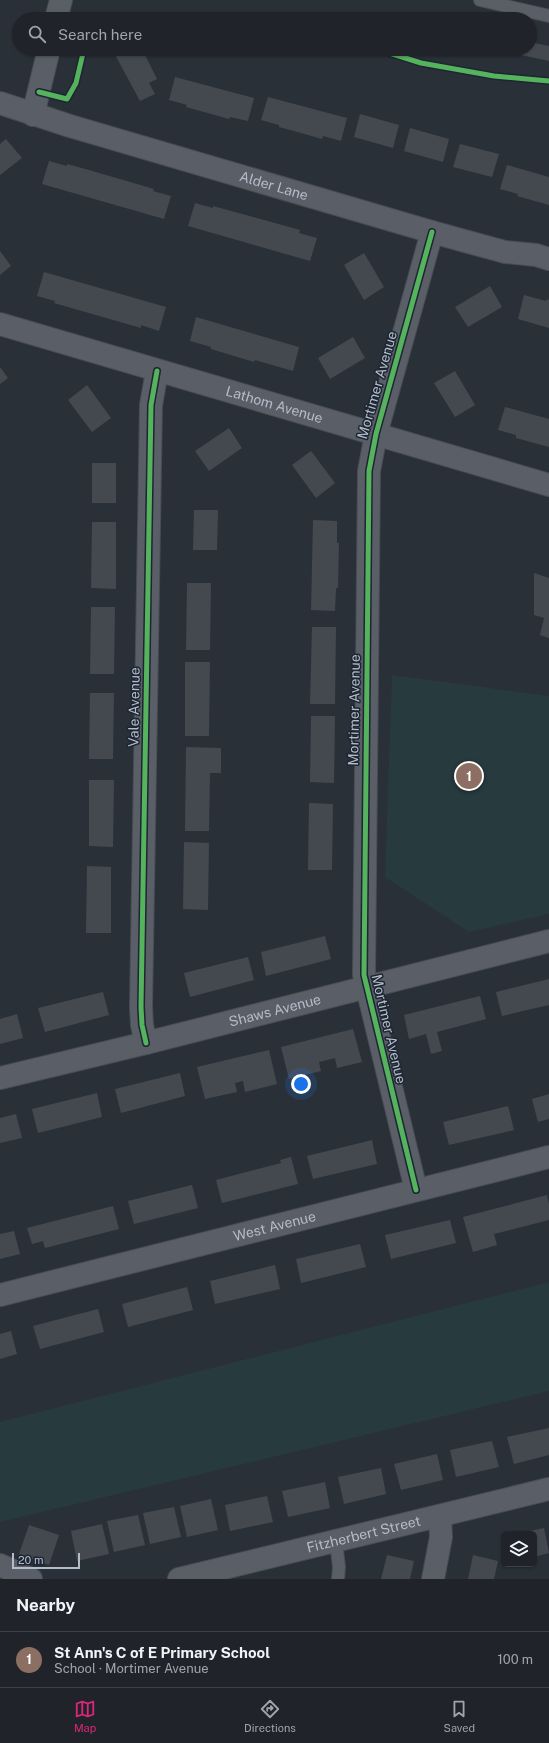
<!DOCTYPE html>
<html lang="en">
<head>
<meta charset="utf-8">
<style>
	body { margin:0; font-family:"Public Sans",sans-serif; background:#2d3036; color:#f1f3f6 }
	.controls { position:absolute; right:12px; bottom:12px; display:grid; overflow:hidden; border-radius:6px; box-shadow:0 1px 3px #0004 }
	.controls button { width:36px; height:36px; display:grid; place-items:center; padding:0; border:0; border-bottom:1px solid #3d4147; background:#20242a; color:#f1f3f6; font:20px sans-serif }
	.scale { position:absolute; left:12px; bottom:10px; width:68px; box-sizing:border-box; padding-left:4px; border:2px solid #b4bcc9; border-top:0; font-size:11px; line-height:14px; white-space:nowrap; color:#b4bcc9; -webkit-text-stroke:3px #1d2633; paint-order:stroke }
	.you { position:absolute; left:301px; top:1084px; width:14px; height:14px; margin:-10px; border:3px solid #fff; border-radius:50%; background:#1a73e8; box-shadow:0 0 0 6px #1a73e833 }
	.badge { display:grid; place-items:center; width:26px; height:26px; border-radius:50%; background:#db2777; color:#fff; font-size:13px; font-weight:700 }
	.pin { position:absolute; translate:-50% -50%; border:2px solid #fff; box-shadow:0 1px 4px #0006 }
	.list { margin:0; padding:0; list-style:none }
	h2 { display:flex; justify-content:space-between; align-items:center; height:52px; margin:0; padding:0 16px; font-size:17px }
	h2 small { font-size:13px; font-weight:400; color:#a2a4a8 }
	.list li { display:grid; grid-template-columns:26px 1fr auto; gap:12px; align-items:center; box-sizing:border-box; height:56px; padding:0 16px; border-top:1px solid #3d4147 }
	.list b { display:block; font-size:15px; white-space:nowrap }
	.list p { margin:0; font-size:13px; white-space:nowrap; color:#a2a4a8 }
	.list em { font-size:13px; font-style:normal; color:#a2a4a8 }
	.icon { flex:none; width:22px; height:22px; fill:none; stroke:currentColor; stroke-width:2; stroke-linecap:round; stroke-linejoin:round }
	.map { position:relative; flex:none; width:549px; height:1579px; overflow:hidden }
	.search { position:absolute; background:#20242a; box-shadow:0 1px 3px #0004; left:12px; right:12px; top:12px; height:44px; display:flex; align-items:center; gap:10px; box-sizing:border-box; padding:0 14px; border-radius:22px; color:#a2a4a8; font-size:15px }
	.sheet { height:108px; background:#20242a }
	nav { display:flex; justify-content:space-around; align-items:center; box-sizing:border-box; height:56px; border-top:1px solid #3d4147; background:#20242a; font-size:11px; color:#a2a4a8 }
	nav a { display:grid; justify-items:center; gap:2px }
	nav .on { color:#db2777 }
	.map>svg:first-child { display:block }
</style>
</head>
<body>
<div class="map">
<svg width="549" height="1579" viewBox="0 0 549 1579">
	<rect width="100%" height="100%" fill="#2a3038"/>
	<path fill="#273a3e" d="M392 675 549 696V914L469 932 385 877Z
		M549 1282V1391L0 1522V1422Z"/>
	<path fill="#444950" d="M530 42 549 46V61L521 55 522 49H530Z
		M112 49H142L157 79 149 83 155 94 140 101Z
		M175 77 254 98 248 121 230 117 229 119 186 107 187 105 169 100Z
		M268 97 347 118 341 141 323 136 322 139 301 133 279 127V125L261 120Z
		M360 114 399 125 393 148 354 137Z
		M410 128 449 139 443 162 404 151Z
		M6 139 22 158 0 175V144Z
		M460 144 499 154 492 177 453 167Z
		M49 161 67 166V164L89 170 154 189 153 191 171 196 164 219 42 184Z
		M507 165 549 177V205L517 196 518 194 500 189Z
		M195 203 213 208V206L235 212 300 230 299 233 317 238 310 261 188 226Z
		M0 251 11 266 0 275Z
		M364 253 384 287 364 300 344 265Z
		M44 272 166 307 159 331 141 325V328L54 303 55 301 37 296Z
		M490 286 502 307 468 327 455 307Z
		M524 295 546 301 547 299 549 300V328L518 319Z
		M196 317 299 347 293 371 255 360 254 362 211 349V347L190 341Z
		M353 337 365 358 330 379 318 358Z
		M0 367 8 378 0 384Z
		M455 371 475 405 455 417 434 383Z
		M87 385 111 418 92 432 68 400Z
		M505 407 549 419V447L516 438V435L498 430Z
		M229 428 242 448 209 471 195 451Z
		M311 451 335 483 316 498 292 465Z
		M92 463H116V503H92Z
		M194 510H218L217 550H193Z
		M313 520 337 521V543H339L338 588H336L335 611 311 610Z
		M92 522H116V589L91 588Z
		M534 573 549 578V638L540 635 544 618 534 615Z
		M187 583H211L210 650H186Z
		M91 607H115L114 674H90Z
		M312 627H336L335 704H310Z
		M185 662H210L209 736H185Z
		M90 693H114L113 759H89Z
		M311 716H335L334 783 310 782Z
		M186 747 221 748V773H210L209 831H185Z
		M89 780H114L113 847 89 846Z
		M309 803 333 804 332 870H308Z
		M184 842 209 843 208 910 183 909Z
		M87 866 111 867V933H86Z
		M325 936 331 959 266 976 261 952Z
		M248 957 254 980 190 997 184 973Z
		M549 979V1005L502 1016 496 992Z
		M103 992 109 1015 45 1032 38 1008Z
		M480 996 486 1019 437 1032 442 1051 431 1054 426 1034 409 1039 404 1015Z
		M17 1014 23 1038 0 1044V1019Z
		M353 1029 362 1062 337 1068 335 1058 319 1062 321 1071 289 1079 281 1047Z
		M269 1050 277 1084 245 1092 243 1081 235 1083 237 1092 205 1099 197 1067Z
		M180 1073 185 1096 121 1113 115 1089Z
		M97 1093 102 1117 38 1133 32 1109Z
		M549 1094V1119L538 1122 532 1099Z
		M508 1106 514 1130 449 1145 443 1122Z
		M16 1114 22 1138 0 1143V1118Z
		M372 1140 377 1164 313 1179 307 1156Z
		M291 1157 298 1184 222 1203 216 1180 281 1163 280 1160Z
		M192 1185 198 1208 134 1224 128 1201Z
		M547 1195 549 1204V1220L494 1234 497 1245 473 1252 463 1217Z
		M113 1206 119 1229 45 1248 43 1241 32 1244 27 1228Z
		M450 1220 456 1243 391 1259 385 1235Z
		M14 1231 20 1254 0 1259V1234Z
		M360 1244 366 1267 301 1283 296 1259Z
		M275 1265 280 1289 215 1304 210 1281Z
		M187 1287 193 1310 128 1327 122 1304Z
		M98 1309 104 1332 40 1349 33 1326Z
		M11 1331 17 1354 0 1359V1334Z
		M549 1428V1455L514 1464 507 1437Z
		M492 1441 499 1467 456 1477 450 1450Z
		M437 1454 443 1480 401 1490 394 1464Z
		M381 1468 386 1494 344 1504 338 1477Z
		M325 1482 330 1508 288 1517 282 1491Z
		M267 1496 273 1522 230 1531 225 1505Z
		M211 1499 218 1530 187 1537 180 1506Z
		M174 1507 181 1537 150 1544 143 1513Z
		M138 1515 145 1545 114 1552 107 1521Z
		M102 1524 109 1554 77 1561 71 1531Z
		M29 1525 59 1535 49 1565 19 1554Z
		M544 1528 549 1553 534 1557V1534L521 1533Z
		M387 1555 414 1561 410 1579H381Z
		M473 1555 498 1561 494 1579H468Z"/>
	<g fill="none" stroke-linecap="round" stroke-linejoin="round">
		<defs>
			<path id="lane" d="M480 0 549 16
				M336 1542 339 1567 338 1579"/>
			<g id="street">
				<path d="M56 19 61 0"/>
				<path id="s1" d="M0 103 70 126 432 232 505 252 536 255 549 259"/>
				<path d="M33 115 49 49"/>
				<path id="s2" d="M0 324 549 485"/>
				<path d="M146 1043 142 1025 141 1007 151 405 157 371"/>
				<path id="s3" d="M0 1078 146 1043 549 941"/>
				<path d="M416 1190 364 975 369 471 376 434 432 232"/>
				<path id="s4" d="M0 1295 549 1157"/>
				<path d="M0 1565 31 1579"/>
				<path id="s5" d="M179 1579 549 1489"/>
				<path d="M433 1579 441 1537 440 1516"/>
			</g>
		</defs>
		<use href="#lane" stroke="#484c53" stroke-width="14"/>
		<use href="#street" stroke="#484c53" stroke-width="24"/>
		<use href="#lane" stroke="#5a5e66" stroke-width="12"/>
		<use href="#street" stroke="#5a5e66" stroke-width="22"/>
		<defs>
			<path id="cycleway" d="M377 49 421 63 494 76 549 81
				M39 92 67 99 76 83 84 49
				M146 1043 142 1025 141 1007 151 405 157 371
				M416 1190 364 975 369 471 376 434 432 232"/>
		</defs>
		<use href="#cycleway" stroke="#1d2633" stroke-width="8"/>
		<use href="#cycleway" stroke="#56b35d" stroke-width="5"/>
	</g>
	<g text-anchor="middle" stroke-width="3" stroke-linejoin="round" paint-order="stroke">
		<g font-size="14" fill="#b4bcc9" stroke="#1d2633">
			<text dy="5" stroke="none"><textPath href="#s1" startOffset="286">Alder Lane</textPath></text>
			<text transform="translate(377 385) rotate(-74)" y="5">Mortimer Avenue</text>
			<text dy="5" stroke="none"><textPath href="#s2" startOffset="286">Lathom Avenue</textPath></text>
			<text transform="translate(134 707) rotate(-89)" y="5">Vale Avenue</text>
			<text transform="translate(354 710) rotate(-89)" y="5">Mortimer Avenue</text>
			<text dy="5" stroke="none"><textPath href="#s3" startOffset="283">Shaws Avenue</textPath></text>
			<text transform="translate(389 1029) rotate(77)" y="5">Mortimer Avenue</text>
			<text dy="5" stroke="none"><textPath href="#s4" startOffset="283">West Avenue</textPath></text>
			<text dy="5" stroke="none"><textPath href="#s5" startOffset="190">Fitzherbert Street</textPath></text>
		</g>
	</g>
</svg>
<div class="controls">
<button><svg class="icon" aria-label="layers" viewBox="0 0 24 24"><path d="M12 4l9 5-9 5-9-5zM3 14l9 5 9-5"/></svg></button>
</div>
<div class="scale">20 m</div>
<div class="you"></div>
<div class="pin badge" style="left:469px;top:776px;background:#8d6e63">1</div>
<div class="search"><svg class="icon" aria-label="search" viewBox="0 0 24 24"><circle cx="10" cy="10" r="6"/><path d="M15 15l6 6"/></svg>Search here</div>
</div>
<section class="sheet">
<h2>Nearby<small></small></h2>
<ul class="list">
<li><span class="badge" style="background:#8d6e63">1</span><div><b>St Ann's C of E Primary School</b><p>School · Mortimer Avenue</p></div><em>100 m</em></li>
</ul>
</section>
<nav>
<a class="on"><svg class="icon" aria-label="map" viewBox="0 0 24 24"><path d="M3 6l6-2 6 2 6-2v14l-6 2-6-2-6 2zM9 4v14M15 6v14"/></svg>Map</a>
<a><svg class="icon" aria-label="directions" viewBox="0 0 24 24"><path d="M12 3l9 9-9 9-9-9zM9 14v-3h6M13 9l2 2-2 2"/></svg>Directions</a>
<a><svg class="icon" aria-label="saved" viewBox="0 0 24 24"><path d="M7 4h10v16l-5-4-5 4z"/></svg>Saved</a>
</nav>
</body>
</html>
